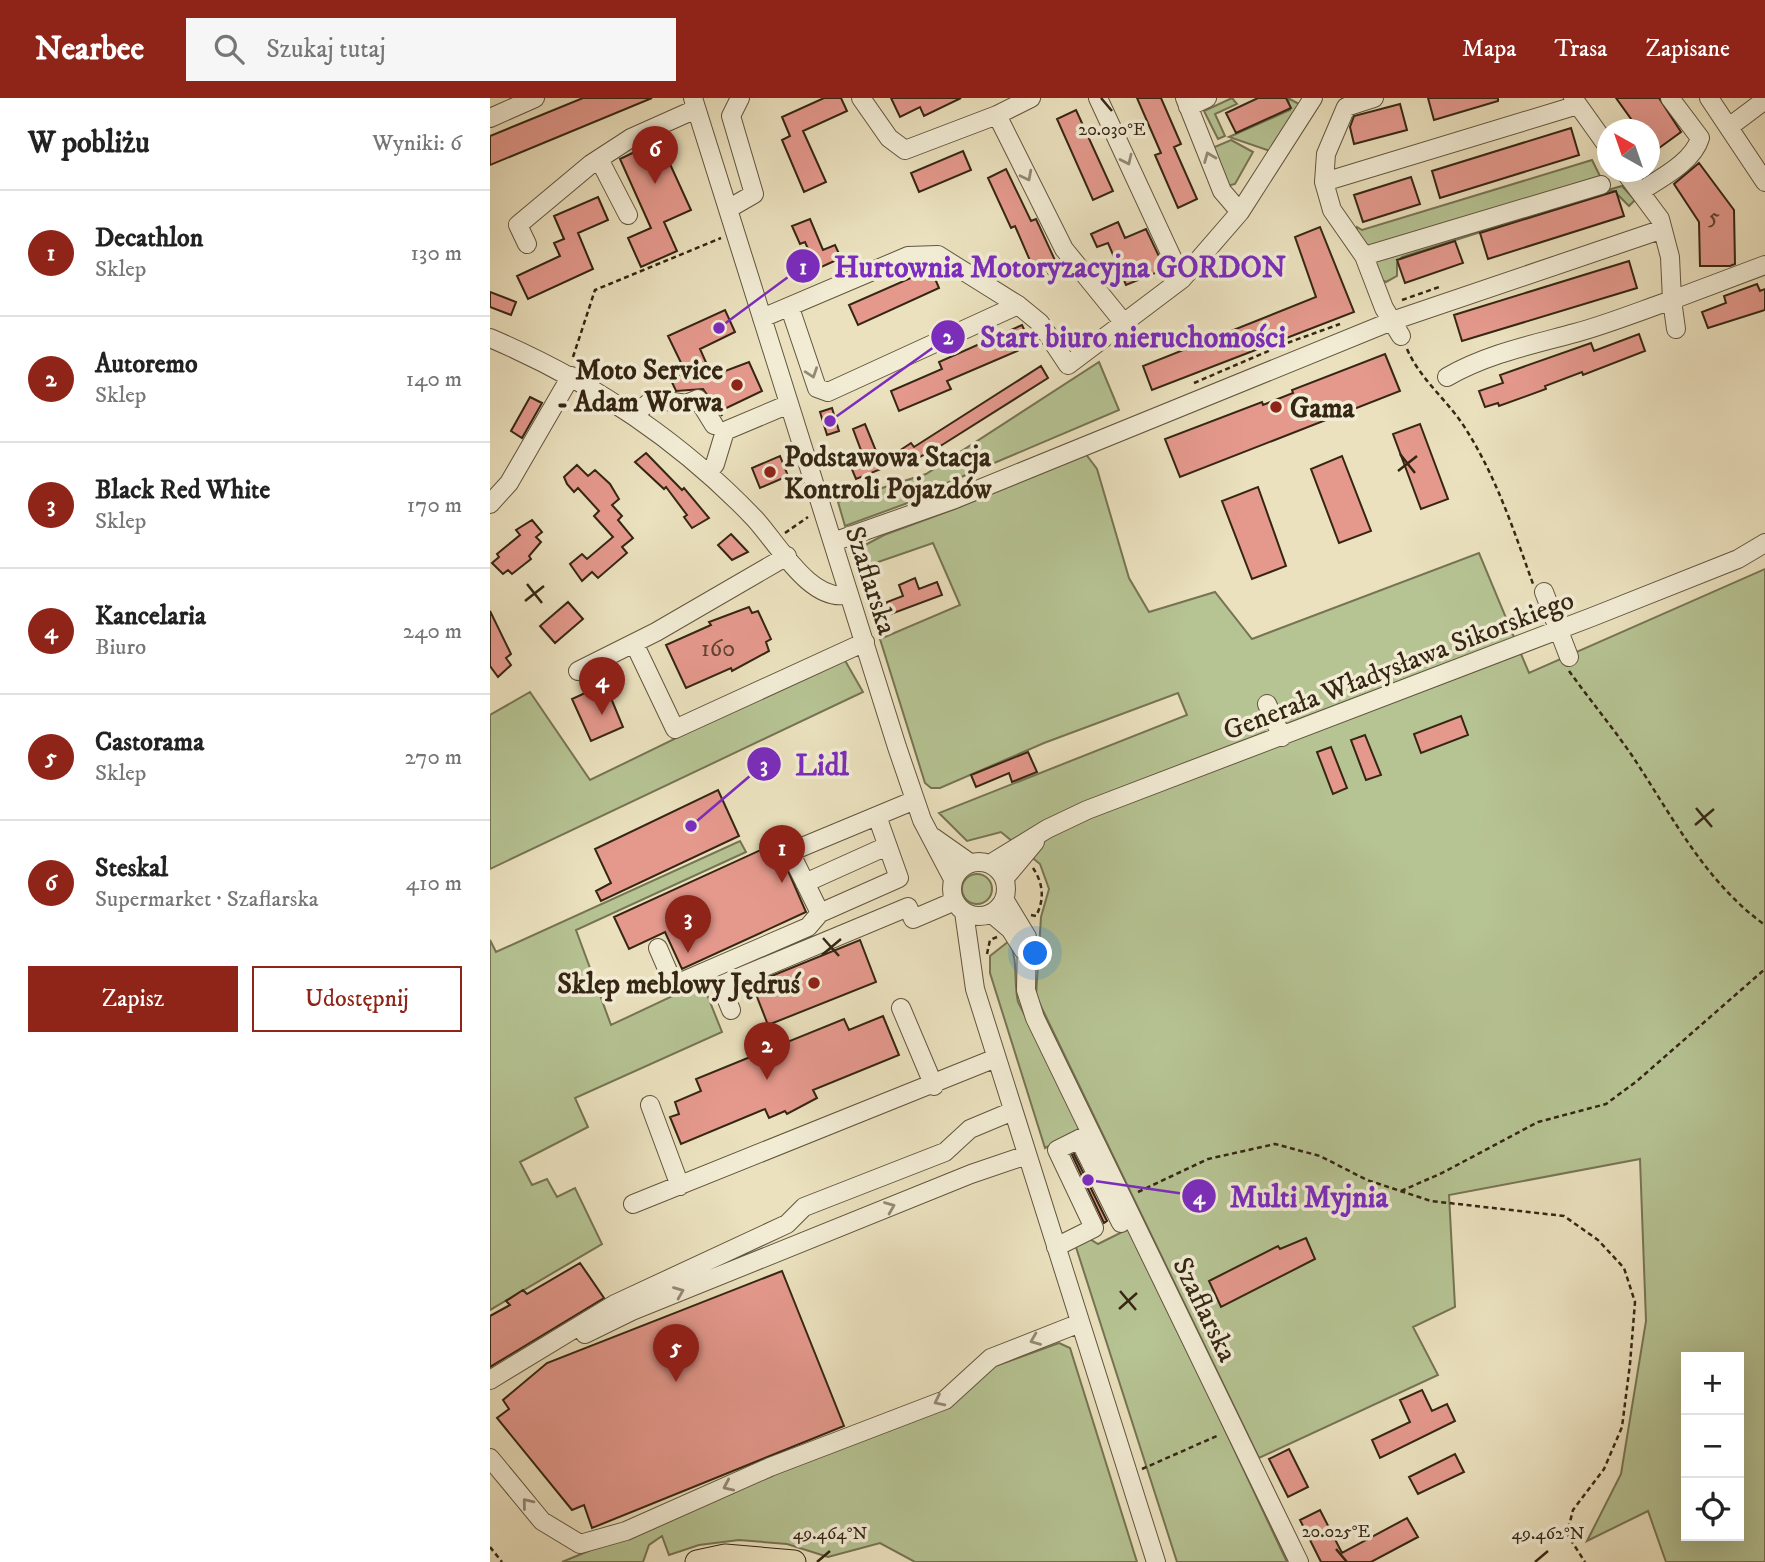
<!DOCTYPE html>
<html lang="pl">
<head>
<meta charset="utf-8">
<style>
	body { margin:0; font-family:"IM FELL DW Pica",serif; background:#f6f6f6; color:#222 }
	.controls { position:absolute; right:21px; bottom:21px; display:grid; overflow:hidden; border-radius:0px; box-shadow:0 7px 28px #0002 }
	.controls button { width:63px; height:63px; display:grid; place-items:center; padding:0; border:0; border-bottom:2px solid #e0e0e0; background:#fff; color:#222; font:35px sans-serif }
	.compass { position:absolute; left:1107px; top:21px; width:63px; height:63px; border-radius:50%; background:#fff; box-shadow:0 7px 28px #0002; rotate:320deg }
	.you { position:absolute; left:546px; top:856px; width:24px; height:24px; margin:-18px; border:5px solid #fff; border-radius:50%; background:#1a73e8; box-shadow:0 0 0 10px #1a73e833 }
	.badge { display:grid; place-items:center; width:46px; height:46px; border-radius:50%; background:#8f2418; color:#fff; font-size:23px; font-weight:700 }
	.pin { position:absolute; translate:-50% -58px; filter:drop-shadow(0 2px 4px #0008) }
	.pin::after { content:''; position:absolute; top:37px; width:24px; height:21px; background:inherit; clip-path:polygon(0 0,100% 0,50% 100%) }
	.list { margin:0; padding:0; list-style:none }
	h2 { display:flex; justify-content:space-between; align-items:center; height:91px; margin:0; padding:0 28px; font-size:30px }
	h2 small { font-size:23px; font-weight:400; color:#767676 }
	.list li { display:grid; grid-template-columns:46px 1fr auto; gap:21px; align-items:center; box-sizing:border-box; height:126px; padding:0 28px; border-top:2px solid #e0e0e0 }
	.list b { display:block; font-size:26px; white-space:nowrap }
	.list p { margin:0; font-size:23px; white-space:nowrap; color:#767676 }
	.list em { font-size:23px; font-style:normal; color:#767676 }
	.actions { display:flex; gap:14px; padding:21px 28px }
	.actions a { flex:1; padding:16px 0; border:2px solid #8f2418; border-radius:0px; text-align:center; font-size:24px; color:#8f2418 }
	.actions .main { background:#8f2418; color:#fff }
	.icon { flex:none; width:38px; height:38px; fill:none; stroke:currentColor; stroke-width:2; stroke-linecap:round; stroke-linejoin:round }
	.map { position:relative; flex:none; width:1275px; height:1464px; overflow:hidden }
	header { display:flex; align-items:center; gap:42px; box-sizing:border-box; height:98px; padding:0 35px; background:#8f2418; color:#fff }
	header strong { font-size:33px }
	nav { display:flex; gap:38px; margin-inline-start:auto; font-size:24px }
	.search { width:490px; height:63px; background:#f6f6f6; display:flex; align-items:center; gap:18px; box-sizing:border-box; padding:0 24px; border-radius:0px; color:#767676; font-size:26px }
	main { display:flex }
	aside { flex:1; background:#fff }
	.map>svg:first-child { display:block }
</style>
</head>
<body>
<header>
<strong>Nearbee</strong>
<div class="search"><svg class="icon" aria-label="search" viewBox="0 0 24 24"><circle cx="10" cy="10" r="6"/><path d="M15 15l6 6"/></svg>Szukaj tutaj</div>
<nav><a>Mapa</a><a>Trasa</a><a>Zapisane</a></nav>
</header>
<main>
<aside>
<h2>W pobliżu<small>Wyniki: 6</small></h2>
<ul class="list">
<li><span class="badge">1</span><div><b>Decathlon</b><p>Sklep</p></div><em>130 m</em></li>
<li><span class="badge">2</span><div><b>Autoremo</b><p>Sklep</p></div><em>140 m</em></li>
<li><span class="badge">3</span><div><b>Black Red White</b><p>Sklep</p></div><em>170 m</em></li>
<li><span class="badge">4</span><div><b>Kancelaria</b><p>Biuro</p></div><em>240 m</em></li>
<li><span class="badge">5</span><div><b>Castorama</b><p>Sklep</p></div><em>270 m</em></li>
<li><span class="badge">6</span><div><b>Steskal</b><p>Supermarket · Szaflarska</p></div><em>410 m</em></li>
</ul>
<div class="actions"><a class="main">Zapisz</a><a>Udostępnij</a></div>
</aside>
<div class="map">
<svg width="1275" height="1464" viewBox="0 0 1275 1464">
	<rect width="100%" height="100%" fill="#ebe1be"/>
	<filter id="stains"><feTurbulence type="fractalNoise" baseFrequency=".00286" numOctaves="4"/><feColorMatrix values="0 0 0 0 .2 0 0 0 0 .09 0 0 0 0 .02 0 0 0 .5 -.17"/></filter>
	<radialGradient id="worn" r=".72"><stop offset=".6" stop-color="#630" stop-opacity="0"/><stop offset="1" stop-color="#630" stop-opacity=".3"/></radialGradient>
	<path fill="#b6c393" stroke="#767453" stroke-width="2" fill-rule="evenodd" d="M742 0 747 6 725 16 735 38 728 41 714 13Z
		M798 0 809 6 783 54 739 39 800 12Z
		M741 42 763 54 745 86 737 88 720 51Z
		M1102 62 1112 82 877 150 866 133 867 129 872 132Z
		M1132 88 1145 102 1139 108 1123 92 912 159 907 165V178L896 184 892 182 884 163 886 158Z
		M609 264 629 312 457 385 442 396 355 428 348 404 436 376Z
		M595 355 607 371 639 480 659 514 725 494 762 541 989 455 1039 575 1275 471V1464H1176L1158 1413 1097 1443 1131 1376 1156 1223 1150 1061 959 1097 965 1209 923 1229 948 1277 769 1360 546 898 551 819 559 791 550 766 511 734 477 743 449 715 697 617 688 595 554 645 450 690H441L435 685 390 541 470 507 443 445 368 471 360 455 394 437 467 410ZM1196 1259H1249V1438H1196Z
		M353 559 373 594 0 771V617L40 594 100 682Z
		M250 743 256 754 86 832 121 927 212 884 232 934 85 1000 98 1029 30 1064 42 1087 57 1081 67 1099 85 1090 112 1146 0 1212V842L6 854Z
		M472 791a15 15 0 1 1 30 0a15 15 0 1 1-30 0Z
		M519 843C529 863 523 883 528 904L593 1031 555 1050 500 875V858Z
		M640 1130 797 1464H687L585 1146 598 1140 608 1146Z
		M569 1245 580 1250 647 1464H425L390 1445 338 1459 297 1446 249 1442 209 1447 179 1457 172 1438 159 1447 153 1464H72L466 1301 500 1270Z"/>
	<path fill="#e5998d" stroke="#352613" stroke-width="2" d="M93 0H162L0 67V38Z
		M334 0H351L357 13 313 33 336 84 314 94 292 42 300 38 292 19Z
		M401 0H471L434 18 430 9 410 19Z
		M647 0H671L691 46 684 49 707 101 688 110 665 57 671 55Z
		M768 0H796L801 10 746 35 736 15Z
		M938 0H1008V3L944 22Z
		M1126 0H1169L1191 34 1165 53 1159 46V32H1149Z
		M910 6 917 32 864 46 860 29 864 18Z
		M586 12 623 93 603 102 567 21Z
		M1081 30 1089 57 950 100 942 73Z
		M169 42 201 112 174 124 187 153 151 169 138 140 161 130 130 61Z
		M473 53 481 72 429 94 421 75Z
		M1209 65 1244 112 1245 166 1240 168H1210L1209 124 1184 86Z
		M516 71 541 123 546 121 569 171 548 181 525 128 521 130 498 80Z
		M921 79 930 106 873 124 864 97Z
		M1126 93 1134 118 998 161 990 135Z
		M108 99 118 122 88 135 103 171 38 201 27 178 70 158 64 145 74 141 64 118Z
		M320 121 333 152 345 147 351 160 327 171 315 144 310 146 302 128Z
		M628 124 635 140 656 131 675 171 636 187 618 145 607 149 601 136Z
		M830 129 864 214 662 292 653 268 826 199 805 139Z
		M965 143 973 165 915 185 907 162Z
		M1139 163 1147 190 972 243 964 217Z
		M441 171 449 190 368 227 359 207Z
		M1267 186 1270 193 1275 191V212L1218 230 1212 214 1236 205 1234 198Z
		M0 194 26 204 21 217 0 209Z
		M235 212 245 234 210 251 222 278 259 264 272 293 230 313 232 318 213 291 186 293 181 282 196 275 178 238Z
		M532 227 541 247 457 283 461 291 409 313 401 293 452 271 449 264Z
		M1149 236 1155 253 1093 277 1092 274 1055 288 1056 291 1009 308 1008 305 995 309 989 293 1013 285 1010 277 1101 245 1104 253Z
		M895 256 910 293 690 379 675 341 772 304 773 307 803 295 802 292Z
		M551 268 558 280 452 347 430 359 428 356 408 370 400 359 421 345 424 349Z
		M40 299 52 305 32 340 21 333Z
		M342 310 349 333 337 337 330 314Z
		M375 326 388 358 391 357 396 369 366 381 361 369 375 363 363 331Z
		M930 326 958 401 931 411 903 336Z
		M156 355 192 392 194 390 219 420 202 430 194 419 197 417 176 389 174 391 145 364Z
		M290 358 298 378 270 390 262 370Z
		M852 358 881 433 849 445 821 371Z
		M87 367 98 378 105 372 120 386 129 401 122 407 132 418 128 422 143 440 132 449 137 455 108 480 102 474 92 483 80 466 92 456 97 461 123 439 104 418 109 413 88 390 84 394 77 386 74 379Z
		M768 389 796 468 762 481 732 403Z
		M42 422 52 434 46 439 51 444 39 458 41 461 22 476 18 472 13 476 2 465 9 459 7 456 30 437 26 432Z
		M241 436 258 454 242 462 228 447Z
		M425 480 429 491 447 484 452 497 401 516 397 504 413 498 409 487Z
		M78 504 93 521 65 545 50 528Z
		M259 509 262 515 268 513 281 541 276 544 279 553 242 573 241 570 196 590 176 547 221 527 219 524Z
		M0 513 21 556 16 560 21 567 8 579 0 568Z
		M108 589 114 603 121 600 133 629 101 643 82 601Z
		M971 618 978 637 931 655 924 636Z
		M875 637 891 677 876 682 861 642Z
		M841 649 857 690 843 696 827 654Z
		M538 654 547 674 522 684 519 675 486 689 481 677Z
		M228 692 249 738 111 803 106 793 121 785 105 751Z
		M286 745 316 814 192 871 175 834 139 851 124 819Z
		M370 842 386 884 278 927 262 886Z
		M393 918 409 957 323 992 327 1000 297 1016 295 1013 279 1020 275 1011 191 1046 180 1019 189 1016 185 1004 211 993 206 981 354 921 359 932Z
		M584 1056 617 1123 614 1125 582 1057Z
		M816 1140 825 1161 731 1209 719 1183 788 1148 790 1151Z
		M90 1165 114 1200 0 1269V1218L20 1207 16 1203 33 1192 37 1196Z
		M292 1173 354 1328 102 1430 94 1407 82 1412 7 1320 19 1311 13 1302 57 1265Z
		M932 1292 942 1313 957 1306 965 1323 890 1360 882 1342 920 1324 910 1302Z
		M799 1351 818 1389 798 1399 779 1361Z
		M965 1356 974 1374 928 1396 919 1379Z
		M830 1412 852 1455 917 1420 928 1439 881 1464H831L810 1422Z"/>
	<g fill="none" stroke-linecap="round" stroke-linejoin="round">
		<defs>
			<path id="minor" d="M203 0 407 649 432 722 463 781
				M371 0 399 40 415 52 507 17 541 0
				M608 0 692 181
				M695 0 732 93 750 114
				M884 0 856 9 836 56 834 84 842 112 874 158 894 210 911 238
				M1083 0 1118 49
				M1219 0 1275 84
				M698 9 717 0
				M507 17 574 151 634 225
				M0 20 45 0
				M1239 29 1275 2
				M109 61 138 117
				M834 84 1088 7
				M1151 93C1171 80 1203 64 1210 40L1180 0
				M238 111 264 96 241 18 250 0
				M37 146 28 127 101 66 141 40 206 11
				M874 158 1111 87
				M300 210 327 290 338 294 528 207
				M272 220 418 158 448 157 528 207 550 225 578 267 692 181 750 114 823 0
				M1186 231 1182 202 1275 167
				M0 240C101 283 189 341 265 421 288 446 322 507 359 496
				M957 279C997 256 1041 247 1085 235 1118 226 1150 213 1182 202L1180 159 1170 121 1135 74
				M144 316 164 301 196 306 208 301 224 327
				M218 375 225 366 235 333 299 306
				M0 406 19 385 81 278
				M343 444 465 401 902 223 1170 132
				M1054 494 1079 559
				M144 545 185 631 375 544
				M88 573 166 534 297 458
				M777 606 792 639
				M443 739 480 765
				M462 791a27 27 0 1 1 54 0a27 27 0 1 1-54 0Z
				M500 766 557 731 597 712 1102 519 1248 461 1275 445
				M514 781 545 744
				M315 785 397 748
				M514 801 537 839 536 892 545 920 809 1464
				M474 814 485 891 666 1464
				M330 815 409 780 387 718
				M501 815 520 831 534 853
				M168 850 184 887 318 829 330 815 300 754 425 702
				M411 910 444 988
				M241 912 231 887 418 809 423 821 465 803
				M160 1007 190 1088
				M589 1041 631 1125
				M143 1106 506 960
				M566 1149 604 1130 567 1052 601 1035
				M95 1236 142 1213 481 1076 537 1057
				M0 1282 125 1206 297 1126 314 1109 455 1054 480 1031 523 1013
				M0 1360 52 1423 90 1446 136 1433 280 1369 455 1302 501 1260 590 1225"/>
			<path id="major" d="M207 1464 235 1458 304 1464"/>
		</defs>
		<use href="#minor" stroke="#62553e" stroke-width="20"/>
		<use href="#major" stroke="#352613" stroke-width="25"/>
		<path stroke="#352613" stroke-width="2.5" stroke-dasharray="5 3.5" stroke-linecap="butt" d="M912 202 952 188
			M917 251C931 283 959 303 977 333 1007 381 1024 433 1043 486
			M83 259 105 192 231 140
			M704 285 797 245 850 226
			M295 435 318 419
			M1079 573C1100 602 1123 630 1143 659 1182 718 1216 785 1275 827
			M541 817 546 818C555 801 553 785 543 770
			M497 856 500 842 507 839
			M911 1093 952 1075 1048 1024 1116 1006 1147 983 1275 871
			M648 1094 718 1061 785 1046 830 1058 877 1082 941 1103 1074 1118 1108 1142 1134 1170 1145 1204 1140 1266 1132 1329 1114 1371 1083 1412 1077 1436 1095 1464
			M652 1371 729 1337
			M0 1449 12 1464"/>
		<use href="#minor" stroke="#f2ecd5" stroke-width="18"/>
		<use href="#major" stroke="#ebe1be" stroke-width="23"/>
	</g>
	<defs><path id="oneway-chevron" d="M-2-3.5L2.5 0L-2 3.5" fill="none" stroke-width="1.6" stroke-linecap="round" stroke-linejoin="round" transform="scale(1.75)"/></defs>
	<g stroke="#948974">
		<use href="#oneway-chevron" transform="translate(719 59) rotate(-112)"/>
		<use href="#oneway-chevron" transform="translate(637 62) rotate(65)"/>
		<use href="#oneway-chevron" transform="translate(537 78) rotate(63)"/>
		<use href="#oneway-chevron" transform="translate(322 275) rotate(71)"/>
		<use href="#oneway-chevron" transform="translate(400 1109) rotate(-22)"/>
		<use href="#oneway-chevron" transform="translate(189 1194) rotate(-22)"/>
		<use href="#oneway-chevron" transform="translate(545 1242) rotate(158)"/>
		<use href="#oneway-chevron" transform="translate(449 1303) rotate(154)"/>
		<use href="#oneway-chevron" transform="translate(238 1388) rotate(156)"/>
		<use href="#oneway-chevron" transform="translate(37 1405) rotate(-129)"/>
	</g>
	<path fill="none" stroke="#352613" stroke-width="2.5" d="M611 0 622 13M910 356 925 375M908 373 927 358M37 486 52 505M35 503 54 488M1206 710 1222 729M1205 727 1224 711M333 840 349 858M332 857 351 841M630 1193 646 1212M629 1211 647 1195M846 1451 857 1464M327 1464 340 1453M1045 1464 1058 1453"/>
	<g fill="#8f2418" stroke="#f2ecd5" stroke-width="2.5">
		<circle cx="247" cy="287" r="7"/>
		<circle cx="786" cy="309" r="7"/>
		<circle cx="280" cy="374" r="7"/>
		<circle cx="324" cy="885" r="7"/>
	</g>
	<g text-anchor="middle" stroke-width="7" stroke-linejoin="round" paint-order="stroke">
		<g font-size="24" fill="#614332">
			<text x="1224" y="126">5</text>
			<text x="228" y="558">160</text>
		</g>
		<g font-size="28" font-weight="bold" fill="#352613" stroke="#f2ecd5" text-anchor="end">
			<text x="233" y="281">Moto Service<tspan x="233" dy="32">- Adam Worwa</tspan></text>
			<text x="800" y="319" text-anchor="start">Gama</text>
			<text x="294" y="368" text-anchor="start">Podstawowa Stacja<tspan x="294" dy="32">Kontroli Pojazdów</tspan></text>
			<text x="310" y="895">Sklep meblowy Jędruś</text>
		</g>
		<g font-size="28" fill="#352613" stroke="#f2ecd5">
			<text transform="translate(382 482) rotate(72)" y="10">Szaflarska</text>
			<text transform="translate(908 566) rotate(-21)" y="10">Generała Władysława Sikorskiego</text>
			<text transform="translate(716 1211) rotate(64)" y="10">Szaflarska</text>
		</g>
	</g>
	<g font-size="18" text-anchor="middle" fill="#352613" stroke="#f2ecd5" stroke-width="7" stroke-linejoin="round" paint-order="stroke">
		<text x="622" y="37">20.030°E</text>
		<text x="846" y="1439">20.025°E</text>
		<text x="340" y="1441">49.464°N</text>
		<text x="1058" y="1441">49.462°N</text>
	</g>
	<path fill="none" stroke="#7b2cbf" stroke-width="2.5" d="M229 230L313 168M340 323L458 239M201 728L274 666M598 1082L709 1098"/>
	<g fill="#7b2cbf" stroke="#f2ecd5" stroke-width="2.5">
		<circle cx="229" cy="230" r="7"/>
		<circle cx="340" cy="323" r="7"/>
		<circle cx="201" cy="728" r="7"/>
		<circle cx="598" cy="1082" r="7"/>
		<circle cx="313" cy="168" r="18"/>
		<circle cx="458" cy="239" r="18"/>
		<circle cx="274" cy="666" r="18"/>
		<circle cx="709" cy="1098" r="18"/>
	</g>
	<g font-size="21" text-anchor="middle" font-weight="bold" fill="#fff">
		<text x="313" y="176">1</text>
		<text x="458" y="246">2</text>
		<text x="274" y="674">3</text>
		<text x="709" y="1106">4</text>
	</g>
	<g font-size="30" text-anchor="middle" font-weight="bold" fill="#7b2cbf" stroke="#f2ecd5" stroke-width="7" stroke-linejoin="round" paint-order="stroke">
		<text x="570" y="179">Hurtownia Motoryzacyjna GORDON</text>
		<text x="643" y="249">Start biuro nieruchomości</text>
		<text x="332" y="677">Lidl</text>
		<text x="819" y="1109">Multi Myjnia</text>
	</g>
	<rect width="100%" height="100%" filter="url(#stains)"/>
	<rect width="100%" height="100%" fill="url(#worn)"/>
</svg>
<div class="controls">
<button>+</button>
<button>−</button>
<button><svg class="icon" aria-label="locate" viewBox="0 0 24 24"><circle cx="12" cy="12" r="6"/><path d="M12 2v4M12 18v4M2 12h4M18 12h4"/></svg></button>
</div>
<svg class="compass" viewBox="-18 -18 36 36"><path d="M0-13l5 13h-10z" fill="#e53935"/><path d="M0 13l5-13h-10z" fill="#767676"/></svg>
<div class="you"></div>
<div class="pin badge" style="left:292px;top:785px">1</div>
<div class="pin badge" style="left:277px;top:982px">2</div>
<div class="pin badge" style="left:198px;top:855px">3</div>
<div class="pin badge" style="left:112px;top:617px">4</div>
<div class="pin badge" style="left:186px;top:1284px">5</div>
<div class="pin badge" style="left:165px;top:86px">6</div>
</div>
</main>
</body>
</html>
